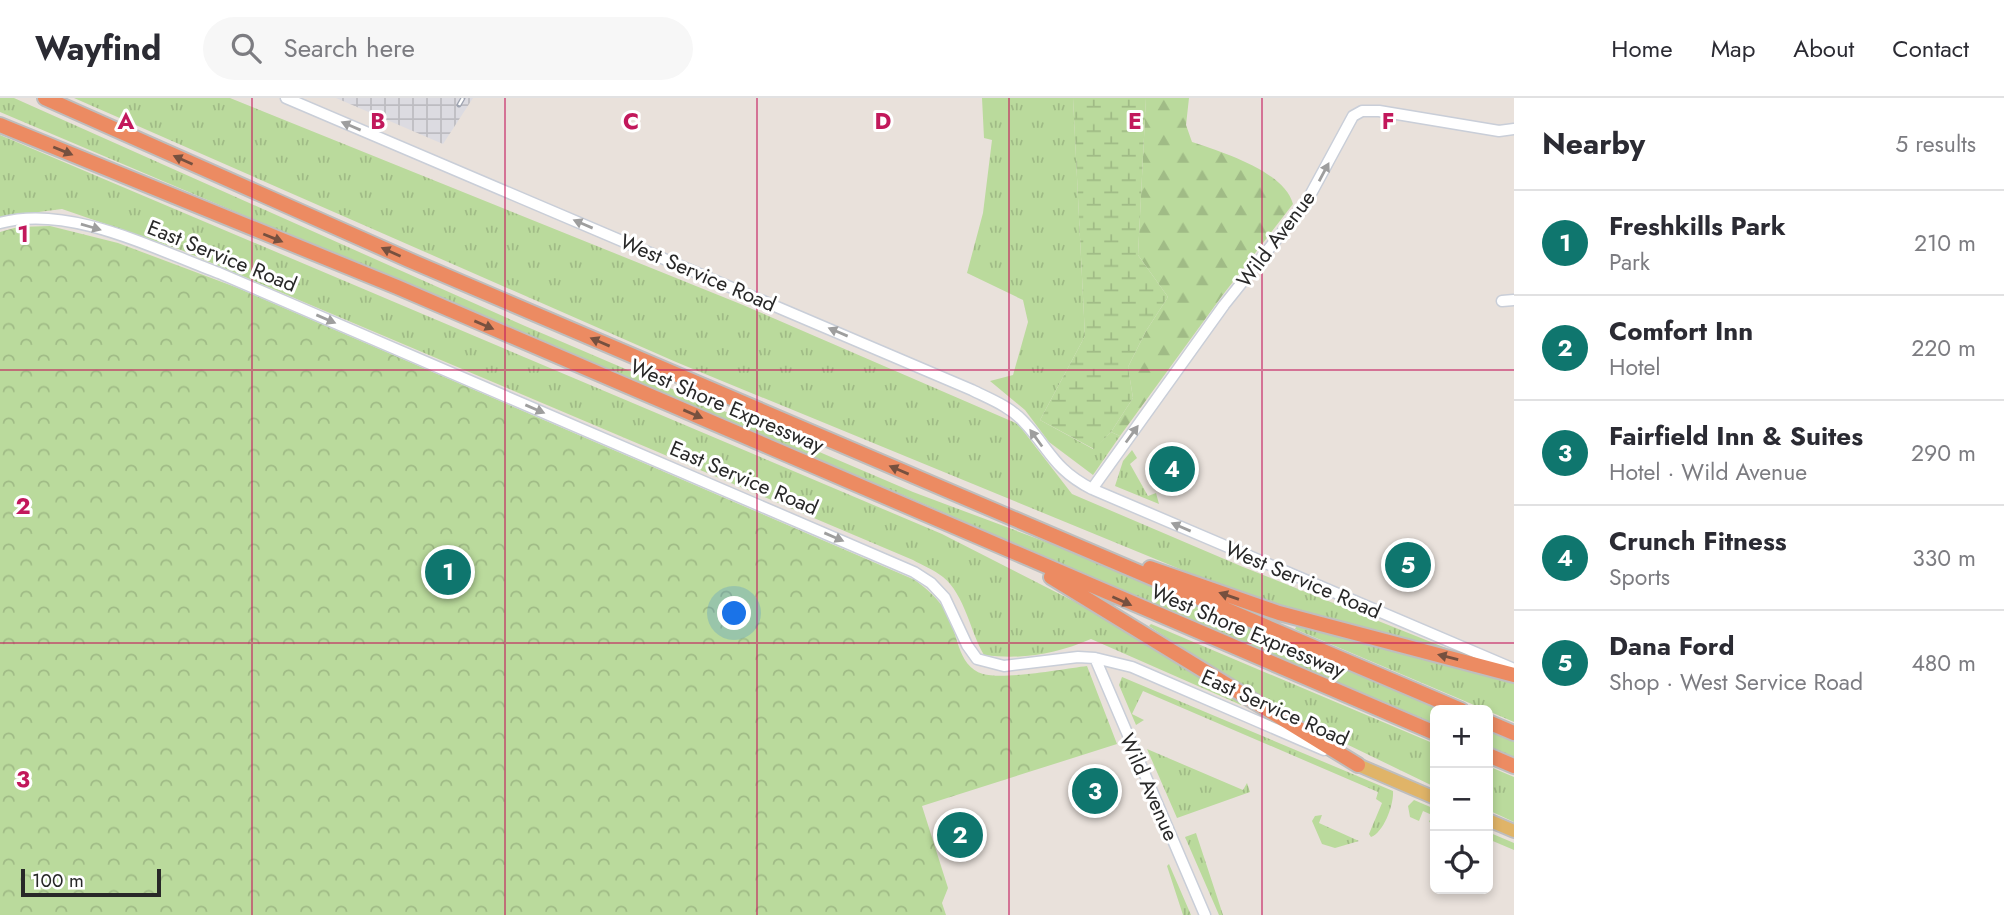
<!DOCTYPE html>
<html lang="en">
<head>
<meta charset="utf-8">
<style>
	body { margin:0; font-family:Jost,sans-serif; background:#f7f7f7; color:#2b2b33 }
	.controls { position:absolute; right:21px; bottom:21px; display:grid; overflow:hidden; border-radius:10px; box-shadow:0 4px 10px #0003 }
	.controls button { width:63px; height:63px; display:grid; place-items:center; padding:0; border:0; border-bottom:2px solid #e1e1e2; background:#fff; color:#2b2b33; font:35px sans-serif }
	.scale { position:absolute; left:21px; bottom:18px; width:140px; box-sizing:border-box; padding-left:7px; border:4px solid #282828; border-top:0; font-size:19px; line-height:24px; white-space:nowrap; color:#282828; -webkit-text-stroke:5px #fff; paint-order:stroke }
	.you { position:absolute; left:735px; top:516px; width:24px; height:24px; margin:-18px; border:5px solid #fff; border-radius:50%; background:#1a73e8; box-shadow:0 0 0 10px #1a73e833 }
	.badge { display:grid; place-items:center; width:46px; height:46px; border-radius:50%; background:#0f766e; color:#fff; font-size:23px; font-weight:700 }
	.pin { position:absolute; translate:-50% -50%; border:4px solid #fff; box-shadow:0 2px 7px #0006 }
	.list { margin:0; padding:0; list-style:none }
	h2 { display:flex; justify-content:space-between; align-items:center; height:91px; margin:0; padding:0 28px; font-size:30px }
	h2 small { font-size:23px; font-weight:400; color:#7c7c81 }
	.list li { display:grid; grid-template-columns:46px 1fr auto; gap:21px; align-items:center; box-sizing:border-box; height:105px; padding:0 28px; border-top:2px solid #e1e1e2 }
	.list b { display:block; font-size:26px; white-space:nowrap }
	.list p { margin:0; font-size:23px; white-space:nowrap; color:#7c7c81 }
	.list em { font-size:23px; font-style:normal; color:#7c7c81 }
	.icon { flex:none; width:38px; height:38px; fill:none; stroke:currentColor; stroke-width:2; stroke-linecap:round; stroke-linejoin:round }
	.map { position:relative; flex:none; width:1514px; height:817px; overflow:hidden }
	header { display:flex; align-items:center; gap:42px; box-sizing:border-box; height:98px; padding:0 35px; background:#fff; border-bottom:2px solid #e1e1e2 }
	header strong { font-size:33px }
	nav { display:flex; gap:38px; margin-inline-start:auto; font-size:24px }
	.search { width:490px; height:63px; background:#f7f7f7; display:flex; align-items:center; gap:18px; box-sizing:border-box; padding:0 24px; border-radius:38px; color:#7c7c81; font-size:26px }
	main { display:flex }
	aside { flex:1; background:#fff }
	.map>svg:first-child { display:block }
</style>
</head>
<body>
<header>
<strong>Wayfind</strong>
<div class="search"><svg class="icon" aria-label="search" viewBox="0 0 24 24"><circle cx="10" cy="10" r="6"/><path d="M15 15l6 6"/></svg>Search here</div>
<nav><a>Home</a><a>Map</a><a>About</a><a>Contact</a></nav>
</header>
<main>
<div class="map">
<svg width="1514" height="817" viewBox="0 0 1514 817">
	<defs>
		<pattern id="industrial-grid" width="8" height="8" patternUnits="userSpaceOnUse" patternTransform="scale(1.75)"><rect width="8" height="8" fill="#dcdbe1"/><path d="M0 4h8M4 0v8" fill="none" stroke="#bdbcc1"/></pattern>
		<pattern id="grass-tufts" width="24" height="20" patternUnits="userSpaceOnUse" patternTransform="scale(1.75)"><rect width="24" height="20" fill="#bada9c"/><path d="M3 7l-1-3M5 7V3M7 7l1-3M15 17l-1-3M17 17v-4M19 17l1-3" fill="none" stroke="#a0bb86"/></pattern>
		<pattern id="forest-firs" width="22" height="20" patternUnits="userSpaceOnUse" patternTransform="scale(1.75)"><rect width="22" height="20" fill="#bada9c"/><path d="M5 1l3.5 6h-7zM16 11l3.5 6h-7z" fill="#a0bb86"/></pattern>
		<pattern id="wetland-marsh" width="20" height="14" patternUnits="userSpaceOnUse" patternTransform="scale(1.75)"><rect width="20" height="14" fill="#bada9c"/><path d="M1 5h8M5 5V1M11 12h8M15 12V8" fill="none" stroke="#a0bb86"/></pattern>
		<pattern id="park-crowns" width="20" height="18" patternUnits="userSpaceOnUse" patternTransform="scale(1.75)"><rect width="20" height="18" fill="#bada9c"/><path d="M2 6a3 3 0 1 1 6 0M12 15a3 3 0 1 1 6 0" fill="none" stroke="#a0bb86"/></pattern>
	</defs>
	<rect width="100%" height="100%" fill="#e9e1db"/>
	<path fill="url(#industrial-grid)" d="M336 0H473L443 46Z"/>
	<path fill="url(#grass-tufts)" d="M0 0H14L525 228 913 394 1081 457 1443 612H1435V628L910 400 0 14Z
		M74 0H230L743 207 1018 326 1072 396 1243 469 1446 550V553L1260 501 1187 474 676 264Z
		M982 0H1073L1085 238 1040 322 1093 351 1111 334 1120 338 1093 377 1049 344 1025 312 990 283 1013 277 1028 224 1023 202 967 175 983 115 992 42 984 40Z
		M0 37 942 436 1091 512 1242 603 1241 607 1091 541C1056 556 1023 562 984 557 970 533 965 497 943 479 934 472 922 467 913 462L181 152 62 111 0 119Z
		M1132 352 1137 360 1130 366 1148 398 1156 395 1159 406 1115 388 1123 363Z
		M1151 526 1435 646V689L1272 610 1149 528Z
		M1297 527 1514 584V624L1295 531Z
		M1122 579 1393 693C1394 706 1384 734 1371 739L1369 736 1382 705 1376 701 1378 694 1143 593 1132 616 1144 622 1136 627 1119 587Z
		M1488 632 1514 644V661L1488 650Z
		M1147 651 1243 692 1247 685 1250 694 1177 720Z
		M1488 668 1514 679V724L1488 712Z
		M1414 702 1435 711 1433 725 1429 724 1432 717 1423 713 1419 723 1410 719 1408 708Z
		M1322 717 1319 725 1359 743 1335 750 1322 746 1312 723 1315 718Z
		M1488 734 1514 745V752L1488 741Z
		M1196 735 1223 817H1219L1185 739Z
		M1169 766 1191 817H1183L1167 768Z"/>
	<path fill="url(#forest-firs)" d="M1146 0H1189L1186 27 1192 44C1222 54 1284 73 1293 106L1222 198 1120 338 1111 334 1133 300 1128 269 1146 233 1168 199 1138 157Z"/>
	<path fill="url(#wetland-marsh)" d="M1073 0H1146L1138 157 1168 199 1146 233 1128 269 1133 300 1111 334 1094 351 1040 322 1085 238Z"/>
	<path fill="url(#park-crowns)" d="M50 128 118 145 238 190 915 482C927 491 937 500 946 513 958 532 956 568 983 576 1004 582 1063 571 1087 568L1117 646 922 708 948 790 942 805 946 817H0V134L18 129Z"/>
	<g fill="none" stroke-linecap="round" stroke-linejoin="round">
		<defs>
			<path id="minor" d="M286 0 972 292C990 301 1009 308 1023 323 1050 351 1053 371 1092 391L1514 571
				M0 125C69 106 154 151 219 175L914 474 931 485 945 500 967 547 977 561 1004 568 1078 559 1095 560 1132 569 1324 652
				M1502 203 1514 202
				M1092 391 1224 207 1307 103 1353 18 1362 13H1379L1499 33 1514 31
				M1095 560 1205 817"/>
			<path id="major" d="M1358 667 1435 700
				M1488 722 1514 733"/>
			<path id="highway" d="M45 0 409 162 1461 612
				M0 27 397 189 1435 635
				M1150 470 1279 515 1514 577
				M1051 479 1358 667
				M1488 624 1514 635
				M1488 657 1514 668"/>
		</defs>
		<use href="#minor" stroke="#c9ced8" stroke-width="13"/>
		<use href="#major" stroke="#bebebe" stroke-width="16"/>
		<use href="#highway" stroke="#bebebe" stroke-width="18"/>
		<use href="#minor" stroke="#fff" stroke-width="10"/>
		<use href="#major" stroke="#e0b468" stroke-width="12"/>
		<use href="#highway" stroke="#ec8b62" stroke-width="14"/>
		<defs>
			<path id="rail" d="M459 7 463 0"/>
		</defs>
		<use href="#rail" stroke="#9ea3b0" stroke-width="5"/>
		<use href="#rail" stroke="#fff" stroke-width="2.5" stroke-dasharray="8" stroke-linecap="butt"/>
	</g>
	<defs><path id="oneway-solid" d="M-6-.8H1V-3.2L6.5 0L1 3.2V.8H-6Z" transform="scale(1.75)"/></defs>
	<g fill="#9e9e9e">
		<use href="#oneway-solid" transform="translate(351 28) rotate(-157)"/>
		<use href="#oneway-solid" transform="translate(1324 74) rotate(-62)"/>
		<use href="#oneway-solid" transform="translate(583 126) rotate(-157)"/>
		<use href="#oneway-solid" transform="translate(91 129) rotate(16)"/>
		<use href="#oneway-solid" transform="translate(326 221) rotate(23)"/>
		<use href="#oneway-solid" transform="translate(838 234) rotate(-157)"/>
		<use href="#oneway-solid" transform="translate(535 311) rotate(23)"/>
		<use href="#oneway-solid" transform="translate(1132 336) rotate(-54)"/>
		<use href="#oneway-solid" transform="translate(1036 340) rotate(-126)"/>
		<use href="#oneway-solid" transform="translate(1181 429) rotate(-157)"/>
		<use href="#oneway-solid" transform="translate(834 439) rotate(23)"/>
	</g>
	<g fill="#76503f">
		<use href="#oneway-solid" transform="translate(63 53) rotate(22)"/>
		<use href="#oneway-solid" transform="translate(183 62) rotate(-156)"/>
		<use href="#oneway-solid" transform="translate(273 140) rotate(22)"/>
		<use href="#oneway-solid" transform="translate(391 154) rotate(-156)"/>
		<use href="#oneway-solid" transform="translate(484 227) rotate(23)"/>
		<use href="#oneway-solid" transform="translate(600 244) rotate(-157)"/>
		<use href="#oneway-solid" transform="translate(693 316) rotate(23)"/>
		<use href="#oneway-solid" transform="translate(899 372) rotate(-157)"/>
		<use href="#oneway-solid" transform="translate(1229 498) rotate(-161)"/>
		<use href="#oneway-solid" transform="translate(1122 503) rotate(24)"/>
		<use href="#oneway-solid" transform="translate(1448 559) rotate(-166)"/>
	</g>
	<path fill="none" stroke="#c2185b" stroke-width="2" stroke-opacity="0.55" d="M252 0V817M505 0V817M757 0V817M1009 0V817M1262 0V817M0 272H1514M0 545H1514"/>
	<g text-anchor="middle" stroke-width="6" stroke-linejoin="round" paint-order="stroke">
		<g font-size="21" fill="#282828" stroke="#fff">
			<text transform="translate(1276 141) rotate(-53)" y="7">Wild Avenue</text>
			<text transform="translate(222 158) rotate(22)" y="7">East Service Road</text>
			<text transform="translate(698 175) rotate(23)" y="7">West Service Road</text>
			<text transform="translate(727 308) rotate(23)" y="7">West Shore Expressway</text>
			<text transform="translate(744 380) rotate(23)" y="7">East Service Road</text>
			<text transform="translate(1303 482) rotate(23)" y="7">West Service Road</text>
			<text transform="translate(1248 533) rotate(23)" y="7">West Shore Expressway</text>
			<text transform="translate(1275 610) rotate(24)" y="7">East Service Road</text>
			<text transform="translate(1149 689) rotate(66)" y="7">Wild Avenue</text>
		</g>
	</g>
	<g font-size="23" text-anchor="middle" font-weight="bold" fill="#c2185b" stroke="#fff" stroke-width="6" stroke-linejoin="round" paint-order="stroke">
		<text x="126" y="31">A</text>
		<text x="378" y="31">B</text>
		<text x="631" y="31">C</text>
		<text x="883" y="31">D</text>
		<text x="1135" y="31">E</text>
		<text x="1388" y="31">F</text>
		<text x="23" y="144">1</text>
		<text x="23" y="416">2</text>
		<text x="23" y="689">3</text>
	</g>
</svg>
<div class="controls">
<button>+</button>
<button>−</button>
<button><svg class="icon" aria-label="locate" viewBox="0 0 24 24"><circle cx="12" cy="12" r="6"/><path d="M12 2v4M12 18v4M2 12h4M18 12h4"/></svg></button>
</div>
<div class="scale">100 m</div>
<div class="you"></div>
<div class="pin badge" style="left:448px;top:474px">1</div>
<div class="pin badge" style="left:960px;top:737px">2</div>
<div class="pin badge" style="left:1095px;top:693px">3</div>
<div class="pin badge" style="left:1172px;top:371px">4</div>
<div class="pin badge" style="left:1408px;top:467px">5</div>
</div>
<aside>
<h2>Nearby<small>5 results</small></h2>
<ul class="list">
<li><span class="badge">1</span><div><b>Freshkills Park</b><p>Park</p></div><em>210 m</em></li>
<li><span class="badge">2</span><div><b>Comfort Inn</b><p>Hotel</p></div><em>220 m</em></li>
<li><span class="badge">3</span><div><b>Fairfield Inn &amp; Suites</b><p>Hotel · Wild Avenue</p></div><em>290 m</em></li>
<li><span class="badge">4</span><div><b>Crunch Fitness</b><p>Sports</p></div><em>330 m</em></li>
<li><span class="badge">5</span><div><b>Dana Ford</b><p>Shop · West Service Road</p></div><em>480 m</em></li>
</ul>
</aside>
</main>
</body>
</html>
